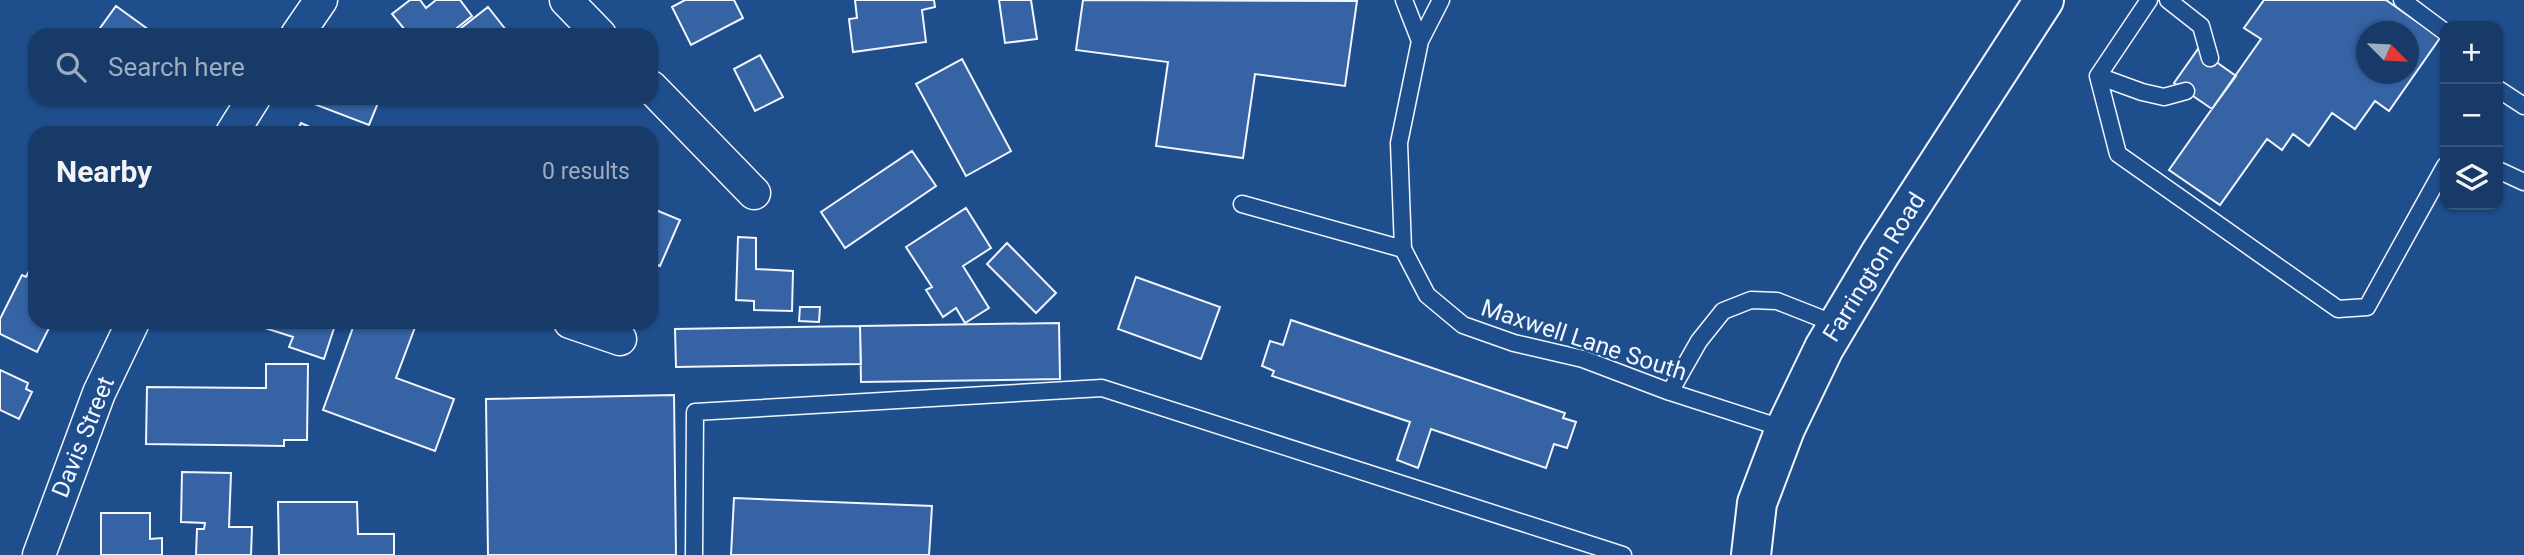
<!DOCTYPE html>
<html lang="en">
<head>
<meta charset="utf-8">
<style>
	body { margin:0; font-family:Roboto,sans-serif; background:#20416f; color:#f1f3f6 }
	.controls { position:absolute; right:21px; top:21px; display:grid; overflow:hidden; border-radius:14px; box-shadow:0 2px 5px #0004 }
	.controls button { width:63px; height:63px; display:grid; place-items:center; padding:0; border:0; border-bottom:2px solid #36547d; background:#173a69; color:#f1f3f6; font:35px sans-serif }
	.compass { position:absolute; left:2356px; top:21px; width:63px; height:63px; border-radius:50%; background:#173a69; box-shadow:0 2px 5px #0004; rotate:114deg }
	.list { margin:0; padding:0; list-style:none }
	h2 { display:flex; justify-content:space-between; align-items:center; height:91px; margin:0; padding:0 28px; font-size:30px }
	h2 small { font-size:23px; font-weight:400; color:#9eadc0 }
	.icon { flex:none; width:38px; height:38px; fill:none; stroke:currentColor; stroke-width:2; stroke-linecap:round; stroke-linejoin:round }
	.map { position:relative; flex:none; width:2524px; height:555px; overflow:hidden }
	.search { position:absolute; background:#173a69; box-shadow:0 2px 5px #0004; left:28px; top:28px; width:630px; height:77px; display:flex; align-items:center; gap:18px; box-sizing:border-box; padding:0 24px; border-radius:21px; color:#9eadc0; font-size:26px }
	.panel { position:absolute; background:#173a69; box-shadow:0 2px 5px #0004; left:28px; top:126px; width:630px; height:203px; border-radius:21px }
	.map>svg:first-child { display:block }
</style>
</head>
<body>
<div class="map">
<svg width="2524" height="555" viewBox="0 0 2524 555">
	<rect width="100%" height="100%" fill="#1f4e8c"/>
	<path fill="#3563a3" stroke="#f2f6ff" stroke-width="2" fill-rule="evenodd" d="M410 0H420L426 8 436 0H460L472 16 448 35H409L392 14Z
		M685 0H734L743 18 691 45 672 7Z
		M855 0H934L935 7 922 10 926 42 853 52 849 19 857 18Z
		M999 0H1031L1037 39 1005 43Z
		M1083 0 1357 1 1345 86 1255 74 1243 158 1156 146 1168 62 1076 50Z
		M2264 0H2386L2440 38 2389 111 2375 101 2355 129 2332 113 2309 146 2293 134 2282 150 2267 139 2220 205 2169 170 2261 39 2244 28ZM2366 32H2408V74H2366Z
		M116 6 156 35H95Z
		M488 7 510 35H458L456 32Z
		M2198 49 2236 76 2212 109 2174 83Z
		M760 55 783 97 755 111 734 69Z
		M962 59 1011 151 966 176 916 84Z
		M316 98H380L369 125 314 104Z
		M301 123 323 133H296Z
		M912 151 936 186 845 248 821 212Z
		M651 208 680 220 660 266 651 263Z
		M966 208 991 248 963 266 989 308 965 323 956 308 943 317 926 290 932 287 906 247Z
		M738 237 756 238V269L793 271 792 311 754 310V301L736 300Z
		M1007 243 1056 293 1036 313 987 264Z
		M33 263 35 264V322H52L37 352 0 334V319L22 275 26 277Z
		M1136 277 1220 307 1201 359 1118 329Z
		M800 307H820L819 322 799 321Z
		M1291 320 1565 413 1563 418 1576 422 1567 448 1554 444 1546 468 1431 429 1418 468 1397 460 1410 422 1272 376 1274 371 1262 366 1270 341 1283 345Z
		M246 322H336L324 359 289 347 293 337Z
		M355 322H417L396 378 454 399 435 451 323 410Z
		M1059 323 1060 379 861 382 860 326Z
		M860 326 861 364 676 367 675 329Z
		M266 364H308L307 440H284V446L146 444 147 387 266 388Z
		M0 370 28 383 26 389 32 392 19 419 0 410Z
		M674 395 676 555H488L486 399Z
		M182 472 231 473 229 527H252L251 555H196L197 529H204L205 523 181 522Z
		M734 498 932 506 929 555H731Z
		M278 502H357L358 534H394V555H279Z
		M101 513H150V539L162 538V555H101Z"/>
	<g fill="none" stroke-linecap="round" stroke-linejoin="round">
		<defs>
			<path id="service" d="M1404 0 1420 41
				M1441 0 1420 41 1399 143 1403 249 1427 295 1463 325 1514 343 1583 359 1670 392 1785 429
				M2149 0 2098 76 2118 154 2338 309 2367 307 2445 166
				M2168 0 2201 26 2210 58
				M2402 0 2445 32
				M2098 76 2142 92 2164 97 2186 91
				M2498 89 2524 106
				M2498 170 2524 182
				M1242 204 1403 249
				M1670 392 1699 341 1723 311 1751 300 1777 301 1838 325
				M694 555 695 412 1102 388 1623 555"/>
			<path id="minor" d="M566 0 600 35
				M297 35 321 0
				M651 87 754 193
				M232 133 254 98
				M570 322 620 339
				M39 555 99 393 133 322"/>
			<path id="tertiary" d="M1751 555 1757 503 1785 429 1824 348 1880 254 2044 0"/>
		</defs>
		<use href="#service" stroke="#f2f6ff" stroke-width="19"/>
		<use href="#minor" stroke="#f2f6ff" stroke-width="35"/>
		<use href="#tertiary" stroke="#f2f6ff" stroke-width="42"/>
		<use href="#service" stroke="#1f4e8c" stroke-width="16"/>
		<use href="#minor" stroke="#1f4e8c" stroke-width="32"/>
		<use href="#tertiary" stroke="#1f4e8c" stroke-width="38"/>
	</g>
	<g text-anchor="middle" stroke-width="5" stroke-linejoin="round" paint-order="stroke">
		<g font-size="24" fill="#f2f6ff" stroke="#1f4e8c">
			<text transform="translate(1874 267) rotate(-58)" y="8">Farrington Road</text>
			<text transform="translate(1584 340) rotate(18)" y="8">Maxwell Lane South</text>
			<text transform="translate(83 437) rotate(-68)" y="8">Davis Street</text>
		</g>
	</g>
</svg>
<div class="controls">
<button>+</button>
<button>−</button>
<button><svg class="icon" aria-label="layers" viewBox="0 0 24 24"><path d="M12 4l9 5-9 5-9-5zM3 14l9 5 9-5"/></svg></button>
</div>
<svg class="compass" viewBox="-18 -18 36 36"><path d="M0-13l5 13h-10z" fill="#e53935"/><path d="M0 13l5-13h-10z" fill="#9eadc0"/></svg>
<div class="search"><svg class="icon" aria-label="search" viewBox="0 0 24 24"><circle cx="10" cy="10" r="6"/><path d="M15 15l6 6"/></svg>Search here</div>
<section class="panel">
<h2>Nearby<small>0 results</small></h2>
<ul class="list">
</ul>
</section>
</div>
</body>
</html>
